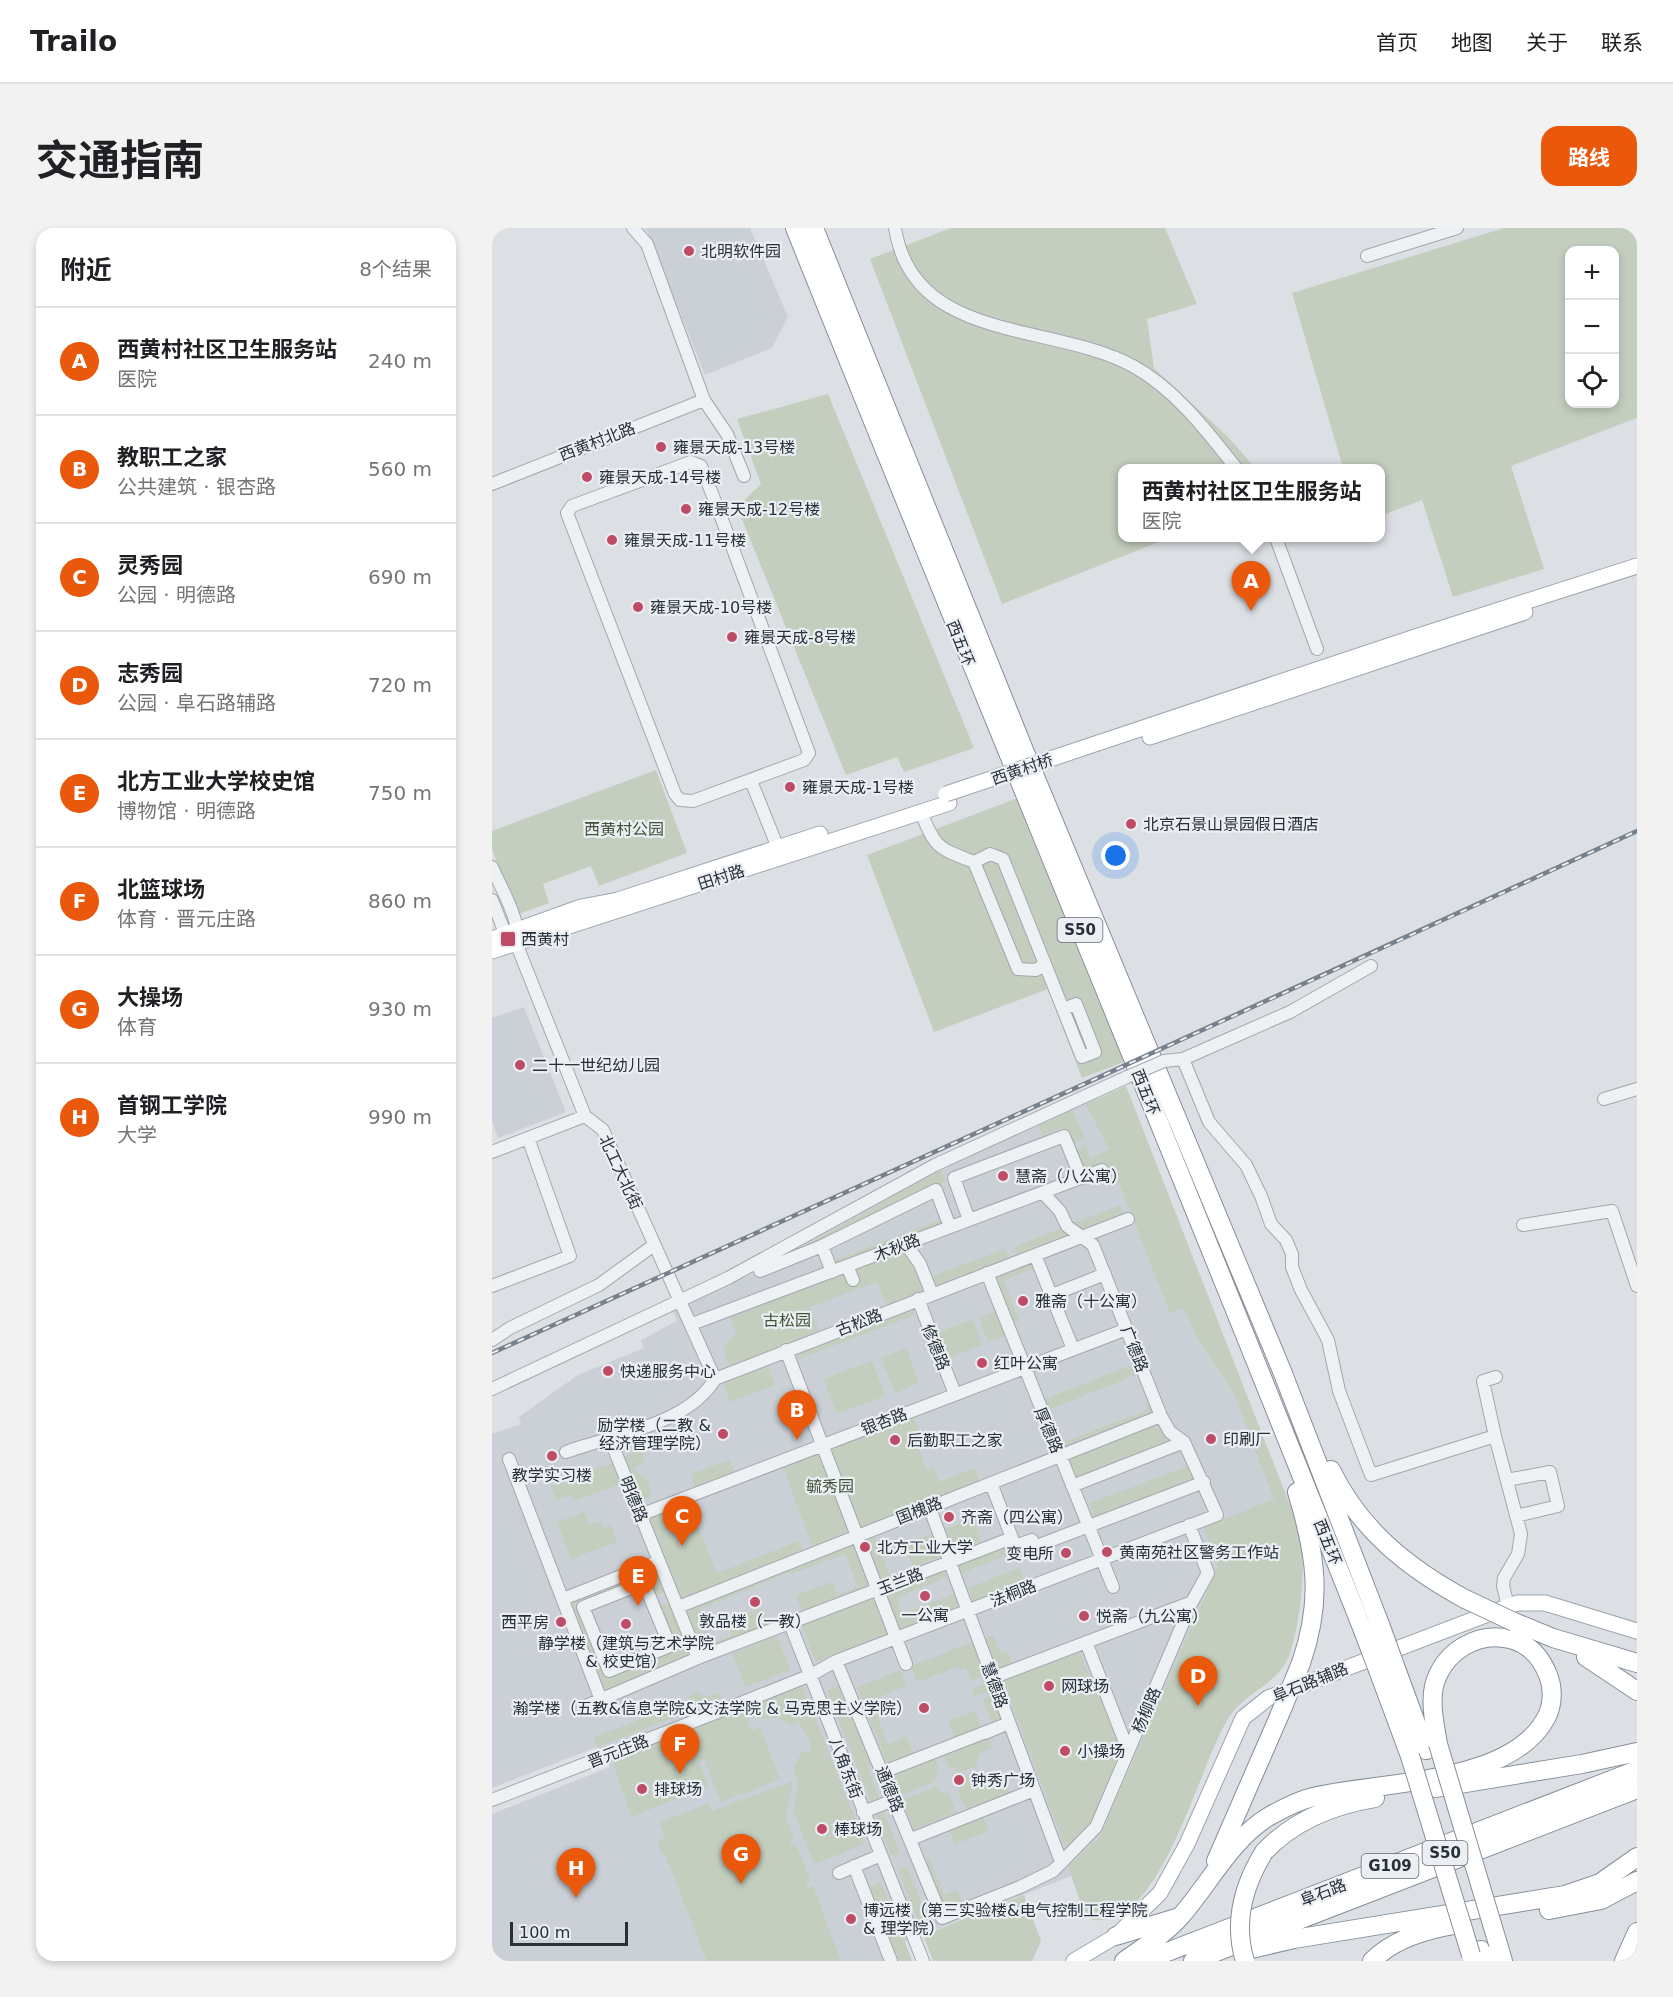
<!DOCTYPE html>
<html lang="zh">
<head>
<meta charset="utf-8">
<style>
	body { margin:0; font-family:"DejaVu Sans","Noto Sans SC",sans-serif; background:#f2f2f2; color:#202124 }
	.controls { position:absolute; right:18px; top:18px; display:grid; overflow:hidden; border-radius:12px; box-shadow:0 3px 9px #0003 }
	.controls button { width:54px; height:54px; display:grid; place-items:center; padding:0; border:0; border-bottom:2px solid #e0e0e0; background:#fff; color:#202124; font:30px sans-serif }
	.scale { position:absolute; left:18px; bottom:15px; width:118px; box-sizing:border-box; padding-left:6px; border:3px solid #272f39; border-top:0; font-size:16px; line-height:21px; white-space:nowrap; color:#272f39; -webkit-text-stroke:4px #ebeff3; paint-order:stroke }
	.you { position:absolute; left:624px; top:628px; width:21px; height:21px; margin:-15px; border:4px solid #fff; border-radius:50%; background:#1a73e8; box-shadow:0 0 0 9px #1a73e833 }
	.badge { display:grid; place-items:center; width:39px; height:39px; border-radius:50%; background:#ea580c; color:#fff; font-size:20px; font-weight:700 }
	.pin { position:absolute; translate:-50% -50px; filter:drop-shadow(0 2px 3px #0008) }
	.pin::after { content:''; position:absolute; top:32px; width:21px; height:18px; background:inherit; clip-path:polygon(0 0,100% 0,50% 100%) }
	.popup { position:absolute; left:626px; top:236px; width:267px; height:78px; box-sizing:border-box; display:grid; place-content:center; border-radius:12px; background:#fff; filter:drop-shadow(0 2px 4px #0005); font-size:20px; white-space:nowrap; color:#757577 }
	.popup b { font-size:22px; color:#202124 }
	.popup::after { content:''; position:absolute; left:50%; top:100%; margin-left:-12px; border:12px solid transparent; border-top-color:#fff }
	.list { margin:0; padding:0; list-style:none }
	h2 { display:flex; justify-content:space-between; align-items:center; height:78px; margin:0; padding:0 24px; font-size:26px }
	h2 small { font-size:20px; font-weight:400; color:#757577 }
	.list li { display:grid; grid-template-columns:39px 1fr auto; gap:18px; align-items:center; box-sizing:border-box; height:108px; padding:0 24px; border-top:2px solid #e0e0e0 }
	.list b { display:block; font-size:22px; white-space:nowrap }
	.list p { margin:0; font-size:20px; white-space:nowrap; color:#757577 }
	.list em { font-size:20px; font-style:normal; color:#757577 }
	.icon { flex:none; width:33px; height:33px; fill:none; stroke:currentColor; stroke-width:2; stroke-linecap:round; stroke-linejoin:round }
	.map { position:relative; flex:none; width:1145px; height:1733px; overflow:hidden; border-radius:18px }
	header { display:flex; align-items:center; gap:36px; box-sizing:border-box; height:84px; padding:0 30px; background:#fff; border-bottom:2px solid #e0e0e0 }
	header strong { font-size:28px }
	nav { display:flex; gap:33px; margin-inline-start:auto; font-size:21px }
	.intro { display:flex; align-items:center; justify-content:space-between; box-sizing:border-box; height:144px; padding:0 36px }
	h1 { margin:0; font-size:42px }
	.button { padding:15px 27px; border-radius:18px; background:#ea580c; color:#fff; font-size:21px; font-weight:700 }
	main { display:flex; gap:36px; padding:0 36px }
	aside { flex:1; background:#fff; border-radius:18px; box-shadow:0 3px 9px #0003 }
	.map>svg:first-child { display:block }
</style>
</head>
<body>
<header>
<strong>Trailo</strong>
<nav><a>首页</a><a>地图</a><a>关于</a><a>联系</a></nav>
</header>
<div class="intro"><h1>交通指南</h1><a class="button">路线</a></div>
<main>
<aside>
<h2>附近<small>8个结果</small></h2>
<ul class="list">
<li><span class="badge">A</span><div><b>西黄村社区卫生服务站</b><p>医院</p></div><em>240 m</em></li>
<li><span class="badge">B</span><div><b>教职工之家</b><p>公共建筑 · 银杏路</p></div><em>560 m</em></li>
<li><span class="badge">C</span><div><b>灵秀园</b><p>公园 · 明德路</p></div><em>690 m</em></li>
<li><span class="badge">D</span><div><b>志秀园</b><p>公园 · 阜石路辅路</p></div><em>720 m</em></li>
<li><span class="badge">E</span><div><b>北方工业大学校史馆</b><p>博物馆 · 明德路</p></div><em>750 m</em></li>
<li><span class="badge">F</span><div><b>北篮球场</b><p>体育 · 晋元庄路</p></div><em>860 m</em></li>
<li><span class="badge">G</span><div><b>大操场</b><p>体育</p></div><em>930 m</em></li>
<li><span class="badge">H</span><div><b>首钢工学院</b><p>大学</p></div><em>990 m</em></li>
</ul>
</aside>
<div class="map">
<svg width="1145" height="1733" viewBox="0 0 1145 1733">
	<rect width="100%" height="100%" fill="#dce0e5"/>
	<path fill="#cad0d5" d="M154 0H258L296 89 280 120 213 147Z
		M32 779 74 884 6 910 0 893V790Z
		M605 870 704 1108 742 1166 783 1271 711 1299 726 1338 608 1608 576 1639 579 1648 413 1714 420 1733H0V1586L118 1539 105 1519 0 1560V1206L29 1196 27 1189 86 1147 152 1120 149 1112 185 1093 180 1081 264 1044 449 942Z"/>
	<path fill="#c3cebe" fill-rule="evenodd" d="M459 0H673L705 76 655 91 662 140 738 211 763 240H630V310H677L510 376 378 31Z
		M1012 0H1145V190L1019 238 1052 341 961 369 930 272 888 288V240H851L800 65ZM1078 22H1122V176H1078Z
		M336 166 482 520 412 544 405 529 354 547 245 279 269 256 245 191Z
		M164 542 195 625 107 658 99 638 51 656 57 675 24 687 0 621V603Z
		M531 568 632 834 590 850 556 761 442 804 375 627Z
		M634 858 794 1267C799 1280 805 1293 808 1306 815 1338 808 1397 797 1428 786 1455 757 1463 740 1485 708 1527 670 1709 598 1691L590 1679 576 1639 608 1608 726 1338 711 1299 782 1271 742 1166 704 1108 692 1080 678 1085 627 955 611 938 591 946 582 924 593 917 599 930 617 921 594 876Z
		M580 882 593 910 580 917 571 899 550 908 546 898Z
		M449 942 454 953 329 1016 271 1040Z
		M628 977 632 989 592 1004 580 996Z
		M450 991 452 998 343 1039 340 1033Z
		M570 1000 581 1009 526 1030 522 1019Z
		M513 1021 517 1033 445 1060 441 1048Z
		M413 1022 424 1037 435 1064 395 1079 385 1054 318 1079 328 1105 238 1139 231 1120 244 1106 238 1090Z
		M538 1032 542 1040 512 1052 527 1092 518 1096 499 1047Z
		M421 1082 423 1087 306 1131 304 1127Z
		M504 1083 514 1108 496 1114 487 1090Z
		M481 1091 490 1117 454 1131 444 1106Z
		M414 1120 427 1155 403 1165 389 1130Z
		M380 1133 393 1168 345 1186 332 1151Z
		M275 1136 283 1157 238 1174 230 1153Z
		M642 1136 646 1146 556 1182 551 1172Z
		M659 1172 665 1186 572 1222 569 1215 655 1182 653 1174Z
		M421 1188 430 1210 424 1213 435 1242 441 1240 447 1254 483 1240 488 1255 369 1301 364 1288 353 1292 357 1306 321 1320 290 1236Z
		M670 1195 677 1214 582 1251 575 1232Z
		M150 1221 152 1235 141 1240 157 1255 159 1269 152 1272 141 1257 129 1230Z
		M237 1232 243 1246 204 1261 199 1246Z
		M120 1235 128 1256 82 1273 79 1267 64 1272 59 1258Z
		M697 1238 705 1251 603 1290 597 1275Z
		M196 1275 225 1345 307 1313 312 1324 189 1373 156 1291Z
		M92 1284 97 1297 108 1293 111 1300 119 1297 125 1314 79 1331 65 1294Z
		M481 1290 489 1313 421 1339 412 1317Z
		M380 1304 398 1349 386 1354 368 1309Z
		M361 1314 379 1360 312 1386 305 1370 307 1366 340 1354 345 1367 366 1359 353 1326 299 1346 297 1344 207 1382 220 1415 240 1408 235 1393 267 1381 271 1383 277 1399 210 1424 194 1381Z
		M517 1316 521 1325 470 1345 466 1336Z
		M166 1337 176 1363 161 1369 154 1351 88 1378 115 1447 181 1420 165 1379 180 1373 203 1429 110 1468 73 1372Z
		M527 1340 532 1353 481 1373 476 1360Z
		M453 1341 455 1349 404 1370 410 1386 462 1366 467 1379 405 1403 390 1366Z
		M381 1369 396 1407 324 1434 309 1396Z
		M501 1407 508 1425 515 1423 520 1438 502 1444 490 1411Z
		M285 1408 298 1442 253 1459 240 1425Z
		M481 1414 494 1447 479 1453 474 1440 468 1442 466 1439 425 1454 419 1438Z
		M588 1424 603 1462 607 1461 630 1519 600 1595 574 1622 511 1453Z
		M409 1442 415 1458 379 1472 396 1516 415 1509 422 1527 396 1537 365 1459Z
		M496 1454 511 1495 501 1499 491 1472 496 1469 495 1464 483 1468 480 1461Z
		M310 1457 373 1616 322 1636 301 1582 306 1554 301 1541 310 1524H318V1514L306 1492 300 1497 285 1490 266 1491 260 1477Z
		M350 1457 382 1536 375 1539 387 1570 379 1573 335 1463Z
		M204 1463 215 1469 228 1465 231 1471 105 1519 102 1509 198 1473 197 1469Z
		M251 1482 259 1503 268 1499 288 1551 229 1574 212 1531 207 1534 216 1557 140 1589 120 1532Z
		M483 1483 490 1502 463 1512 456 1493Z
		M496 1507 501 1520 488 1525 484 1538 468 1544 456 1538 450 1524Z
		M442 1528 447 1541 442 1554 408 1567 399 1544Z
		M486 1543 498 1552 512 1548 518 1564 474 1581 466 1563 470 1556V1549Z
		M301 1553 294 1589 302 1612 298 1614 299 1618 304 1616 318 1652 314 1655 316 1660 321 1658 349 1733H215L173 1626 170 1627 165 1614 173 1610 167 1595 217 1575 220 1583Z
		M444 1559 450 1565 457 1566 464 1585 422 1601 410 1572Z
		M392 1584 408 1625 399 1628 384 1587Z
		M491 1588 497 1603 463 1616 457 1601Z
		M437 1630 452 1667 465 1662 472 1678 451 1686 430 1633Z
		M415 1638 440 1704 532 1667 549 1713 540 1733H441L406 1641Z
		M389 1654 420 1733H404L375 1660Z"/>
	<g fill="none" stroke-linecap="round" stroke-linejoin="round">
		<defs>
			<path id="minor" d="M141 0 155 16 212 172 235 206 252 248
				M403 0C421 116 561 94 641 138 683 161 715 203 744 240
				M875 28 965 0
				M199 234 209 238 225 278 317 525 312 532 201 573 188 572 183 566 75 285 80 278Z
				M0 256 212 172
				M784 310 825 421
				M259 553 286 620
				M429 584C443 620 446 620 482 634L526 741 544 742 553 736 511 631 498 626 482 634
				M0 639C7 656 27 690 25 708
				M0 672 13 705 24 715 93 888 111 902 223 1151
				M553 736 590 829 603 824 584 776 571 781
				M691 831 798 784 879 738
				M672 833 691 831 717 894 754 937 769 968 779 996 794 1012 800 1026V1039L809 1062 836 1112 847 1163 879 1247 1003 1208 1029 1306 1026 1326 1012 1350 1011 1358 1016 1378
				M1112 871 1145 861
				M0 924 93 888
				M477 992 462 950 572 908 589 950
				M1031 997 1120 983 1145 1058
				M414 1016 428 1036 440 1066
				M330 1018 340 1044
				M543 1027 581 1121
				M355 1038 361 1052
				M268 1043 330 1018 444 962 458 999
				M495 1045 621 1359
				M0 1058 78 1028 36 910
				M560 1067 613 1046
				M426 1071 463 1166
				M200 1096 610 942
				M0 1112 18 1100 107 1057 162 1017
				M294 1122 414 1436
				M0 1161 236 1050 443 937 635 849
				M1003 1208 991 1153 1004 1149
				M118 1211 206 1430
				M74 1224C119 1207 196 1197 223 1151L636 991
				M17 1231 109 1472
				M1015 1252 1058 1244 1066 1278 1024 1288
				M499 1255 520 1310
				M580 1258 692 1214
				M437 1278 569 1634
				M148 1287 635 1101
				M152 1355 178 1418 117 1443 91 1379Z
				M71 1371 167 1333
				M186 1379 669 1188
				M298 1396 431 1733
				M594 1414 636 1522
				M344 1433 450 1690 528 1659 561 1643 604 1599 700 1374 716 1345 697 1297
				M500 1450 700 1374
				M96 1477 206 1430 520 1310 523 1318 540 1312 542 1319 712 1254
				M391 1544 517 1495 493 1505
				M0 1572 249 1475 319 1447 344 1433 725 1287 692 1214 678 1204 669 1188 601 1017 575 998 568 983 551 965
				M371 1584 402 1572
				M419 1611 542 1562
				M362 1638 399 1733
				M347 1645 389 1627"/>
			<path id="major" d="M658 509 1033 384
				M606 515 926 408 1145 338
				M0 711 89 679 126 672 328 606
				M0 723 457 575
				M582 1733 624 1708 668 1665 695 1616 751 1490 776 1470 1025 1375H1053L1145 1403"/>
			<path id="highway" d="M303 0C491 469 687 935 872 1405
				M322 0 532 522 790 1143 889 1399
				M839 1242C868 1302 916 1340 973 1371
				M805 1264C824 1327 831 1372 809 1435
				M1022 1394 1061 1410 1145 1435
				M1094 1429 1145 1463
				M902 1435 934 1522
				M886 1442 918 1528
				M943 1560 1090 1536 1145 1524
				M772 1624C802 1592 840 1577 883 1570
				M724 1633 788 1486
				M1057 1682 1109 1672 1145 1653
				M624 1708 684 1690
				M1006 1716 1011 1733
				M755 1722 802 1711 1073 1667 1108 1655 1145 1629
				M989 1722 993 1733
				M632 1733C652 1719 673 1706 689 1688 717 1656 739 1612 776 1589 790 1581 805 1573 821 1569 887 1553 1024 1557 1056 1486 1061 1474 1061 1459 1056 1447 1049 1429 1038 1416 1018 1411 985 1403 951 1424 942 1458 938 1476 943 1498 946 1516
				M652 1733 1145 1542
				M701 1733 1145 1561
				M880 1733C901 1711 933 1702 962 1697
				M1132 1733 1145 1704"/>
		</defs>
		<use href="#minor" stroke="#a2a7ae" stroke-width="14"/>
		<use href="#major" stroke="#9da6af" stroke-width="17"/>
		<use href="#highway" stroke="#858f9a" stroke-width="20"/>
		<use href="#minor" stroke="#eef1f3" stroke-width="12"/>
		<use href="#major" stroke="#fff" stroke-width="15"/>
		<use href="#highway" stroke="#fff" stroke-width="18"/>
		<defs>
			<path id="rail" d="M0 1125C382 951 764 779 1145 603"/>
		</defs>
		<use href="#rail" stroke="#77818c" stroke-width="4.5"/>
		<use href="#rail" stroke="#ebeff3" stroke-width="2" stroke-dasharray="7" stroke-linecap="butt"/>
		<defs>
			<path id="minor-bridge" d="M635 849 672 833"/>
			<path id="major-bridge" d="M454 566 606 515"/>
			<path id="highway-bridge" d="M973 1371 1022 1394
				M889 1399 902 1435
				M872 1405 886 1442
				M788 1486 809 1435
				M946 1516 1006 1716
				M918 1528 979 1727
				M753 1733C741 1694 751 1658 772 1624"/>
		</defs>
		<use href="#minor-bridge" stroke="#a2a7ae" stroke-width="14" stroke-linecap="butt"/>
		<use href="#major-bridge" stroke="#9da6af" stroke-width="17" stroke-linecap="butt"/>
		<use href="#highway-bridge" stroke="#858f9a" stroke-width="20" stroke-linecap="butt"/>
		<use href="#minor-bridge" stroke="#eef1f3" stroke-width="12"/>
		<use href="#major-bridge" stroke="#fff" stroke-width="15"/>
		<use href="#highway-bridge" stroke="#fff" stroke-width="18"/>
	</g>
	<g fill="#bf4c67" stroke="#ebeff3" stroke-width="2">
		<circle cx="197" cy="23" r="6"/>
		<circle cx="169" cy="219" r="6"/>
		<circle cx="95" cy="249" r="6"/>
		<circle cx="194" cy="281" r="6"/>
		<circle cx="120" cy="312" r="6"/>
		<circle cx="146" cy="379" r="6"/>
		<circle cx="240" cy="409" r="6"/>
		<circle cx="298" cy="559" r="6"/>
		<circle cx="639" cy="596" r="6"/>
		<rect x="8" y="703" width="16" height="16" rx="3"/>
		<circle cx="28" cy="837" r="6"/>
		<circle cx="511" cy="948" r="6"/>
		<circle cx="531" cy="1073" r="6"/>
		<circle cx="490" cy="1135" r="6"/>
		<circle cx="116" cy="1143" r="6"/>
		<circle cx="231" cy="1206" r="6"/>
		<circle cx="719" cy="1211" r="6"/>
		<circle cx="403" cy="1212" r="6"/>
		<circle cx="60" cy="1228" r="6"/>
		<circle cx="457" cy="1289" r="6"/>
		<circle cx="373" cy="1319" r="6"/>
		<circle cx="615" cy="1324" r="6"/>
		<circle cx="574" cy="1325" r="6"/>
		<circle cx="433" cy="1368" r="6"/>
		<circle cx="263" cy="1374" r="6"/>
		<circle cx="592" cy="1388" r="6"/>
		<circle cx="69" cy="1394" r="6"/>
		<circle cx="134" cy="1396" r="6"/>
		<circle cx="557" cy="1458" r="6"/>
		<circle cx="432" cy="1480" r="6"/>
		<circle cx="573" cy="1523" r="6"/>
		<circle cx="467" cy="1552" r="6"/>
		<circle cx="150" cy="1561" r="6"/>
		<circle cx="330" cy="1601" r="6"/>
		<circle cx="359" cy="1691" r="6"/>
	</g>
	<g text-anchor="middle" stroke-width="4.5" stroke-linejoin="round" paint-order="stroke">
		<g fill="#ebeff3" stroke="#626971" stroke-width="1.5">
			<rect x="565.5" y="690" width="45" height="24" rx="4.5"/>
			<rect x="930.5" y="1613" width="45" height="24" rx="4.5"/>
			<rect x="869.5" y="1626" width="57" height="24" rx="4.5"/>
		</g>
		<g font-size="15" font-weight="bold" fill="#272f39">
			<text x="588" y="707">S50</text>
			<text x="953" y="1630">S50</text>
			<text x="898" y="1643">G109</text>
		</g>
		<g font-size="16" fill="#272f39" stroke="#ebeff3" text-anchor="start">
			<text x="209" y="29">北明软件园</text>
			<text x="181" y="225">雍景天成-13号楼</text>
			<text x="107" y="255">雍景天成-14号楼</text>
			<text x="206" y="287">雍景天成-12号楼</text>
			<text x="132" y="318">雍景天成-11号楼</text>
			<text x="158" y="385">雍景天成-10号楼</text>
			<text x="252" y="415">雍景天成-8号楼</text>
			<text x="310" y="565">雍景天成-1号楼</text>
			<text x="651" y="602">北京石景山景园假日酒店</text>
			<text x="29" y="717">西黄村</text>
			<text x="40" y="843">二十一世纪幼儿园</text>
			<text x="523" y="954">慧斋（八公寓）</text>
			<text x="543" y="1079">雅斋（十公寓）</text>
			<text x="502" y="1141">红叶公寓</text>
			<text x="128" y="1149">快递服务中心</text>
			<text x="219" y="1203" text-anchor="end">励学楼（二教 &amp;<tspan x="219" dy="18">经济管理学院）</tspan></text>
			<text x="731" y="1217">印刷厂</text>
			<text x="415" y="1218">后勤职工之家</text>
			<text x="60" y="1253" text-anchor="middle">教学实习楼</text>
			<text x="469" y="1295">齐斋（四公寓）</text>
			<text x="385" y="1325">北方工业大学</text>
			<text x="627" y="1330">黄南苑社区警务工作站</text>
			<text x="562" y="1331" text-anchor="end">变电所</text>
			<text x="433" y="1393" text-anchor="middle">一公寓</text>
			<text x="604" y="1394">悦斋（九公寓）</text>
			<text x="263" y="1399" text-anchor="middle">敦品楼（一教）</text>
			<text x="57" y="1400" text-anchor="end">西平房</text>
			<text x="134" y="1421" text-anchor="middle">静学楼（建筑与艺术学院<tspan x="134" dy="18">&amp; 校史馆）</tspan></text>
			<text x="569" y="1464">网球场</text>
			<text x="420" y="1486" text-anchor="end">瀚学楼（五教&amp;信息学院&amp;文法学院 &amp; 马克思主义学院）</text>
			<text x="585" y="1529">小操场</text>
			<text x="479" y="1558">钟秀广场</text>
			<text x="162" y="1567">排球场</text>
			<text x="342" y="1607">棒球场</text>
			<text x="371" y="1688">博远楼（第三实验楼&amp;电气控制工程学院<tspan x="371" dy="18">&amp; 理学院）</tspan></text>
		</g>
		<g font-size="16" fill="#272f39" stroke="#ebeff3">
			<text transform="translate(105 213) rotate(-21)" y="6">西黄村北路</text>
			<text transform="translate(469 415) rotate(68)" y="6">西五环</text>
			<text transform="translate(530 541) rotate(-19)" y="6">西黄村桥</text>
			<text transform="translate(229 649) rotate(-18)" y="6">田村路</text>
			<text transform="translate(654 864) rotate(68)" y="6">西五环</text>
			<text transform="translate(129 944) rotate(65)" y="6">北工大北街</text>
			<text transform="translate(405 1019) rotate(-21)" y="6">木秋路</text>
			<text transform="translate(367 1094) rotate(-21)" y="6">古松路</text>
			<text transform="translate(444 1119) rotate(68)" y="6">修德路</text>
			<text transform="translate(643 1121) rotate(69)" y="6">广德路</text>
			<text transform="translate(392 1193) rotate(-21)" y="6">银杏路</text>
			<text transform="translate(557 1202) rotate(67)" y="6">厚德路</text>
			<text transform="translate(142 1271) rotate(68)" y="6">明德路</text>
			<text transform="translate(427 1282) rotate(-21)" y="6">国槐路</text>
			<text transform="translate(836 1314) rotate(68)" y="6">西五环</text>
			<text transform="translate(408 1353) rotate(-21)" y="6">玉兰路</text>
			<text transform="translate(521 1365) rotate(-21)" y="6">法桐路</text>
			<text transform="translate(818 1454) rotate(-22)" y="6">阜石路辅路</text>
			<text transform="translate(503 1457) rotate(70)" y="6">慧德路</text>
			<text transform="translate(654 1482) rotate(-67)" y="6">杨柳路</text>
			<text transform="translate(126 1523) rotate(-21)" y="6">晋元庄路</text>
			<text transform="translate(354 1540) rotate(69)" y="6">八角东街</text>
			<text transform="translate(398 1561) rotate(68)" y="6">通德路</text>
			<text transform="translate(831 1664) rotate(-21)" y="6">阜石路</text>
		</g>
		<g font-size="16" fill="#3e5436" stroke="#ebeff3">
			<text x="132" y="607">西黄村公园</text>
			<text x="295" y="1098">古松园</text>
			<text x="338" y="1264">毓秀园</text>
		</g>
	</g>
</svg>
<div class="controls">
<button>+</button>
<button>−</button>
<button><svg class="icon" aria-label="locate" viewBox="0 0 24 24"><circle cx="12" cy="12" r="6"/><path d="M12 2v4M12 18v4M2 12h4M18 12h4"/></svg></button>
</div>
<div class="scale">100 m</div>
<div class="you"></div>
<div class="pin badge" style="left:759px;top:383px">A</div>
<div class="popup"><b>西黄村社区卫生服务站</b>医院</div>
<div class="pin badge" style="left:305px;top:1212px">B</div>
<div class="pin badge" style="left:190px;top:1318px">C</div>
<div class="pin badge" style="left:706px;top:1478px">D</div>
<div class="pin badge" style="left:146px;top:1378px">E</div>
<div class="pin badge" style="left:188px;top:1546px">F</div>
<div class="pin badge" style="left:249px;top:1656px">G</div>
<div class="pin badge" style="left:84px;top:1670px">H</div>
</div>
</main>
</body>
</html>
